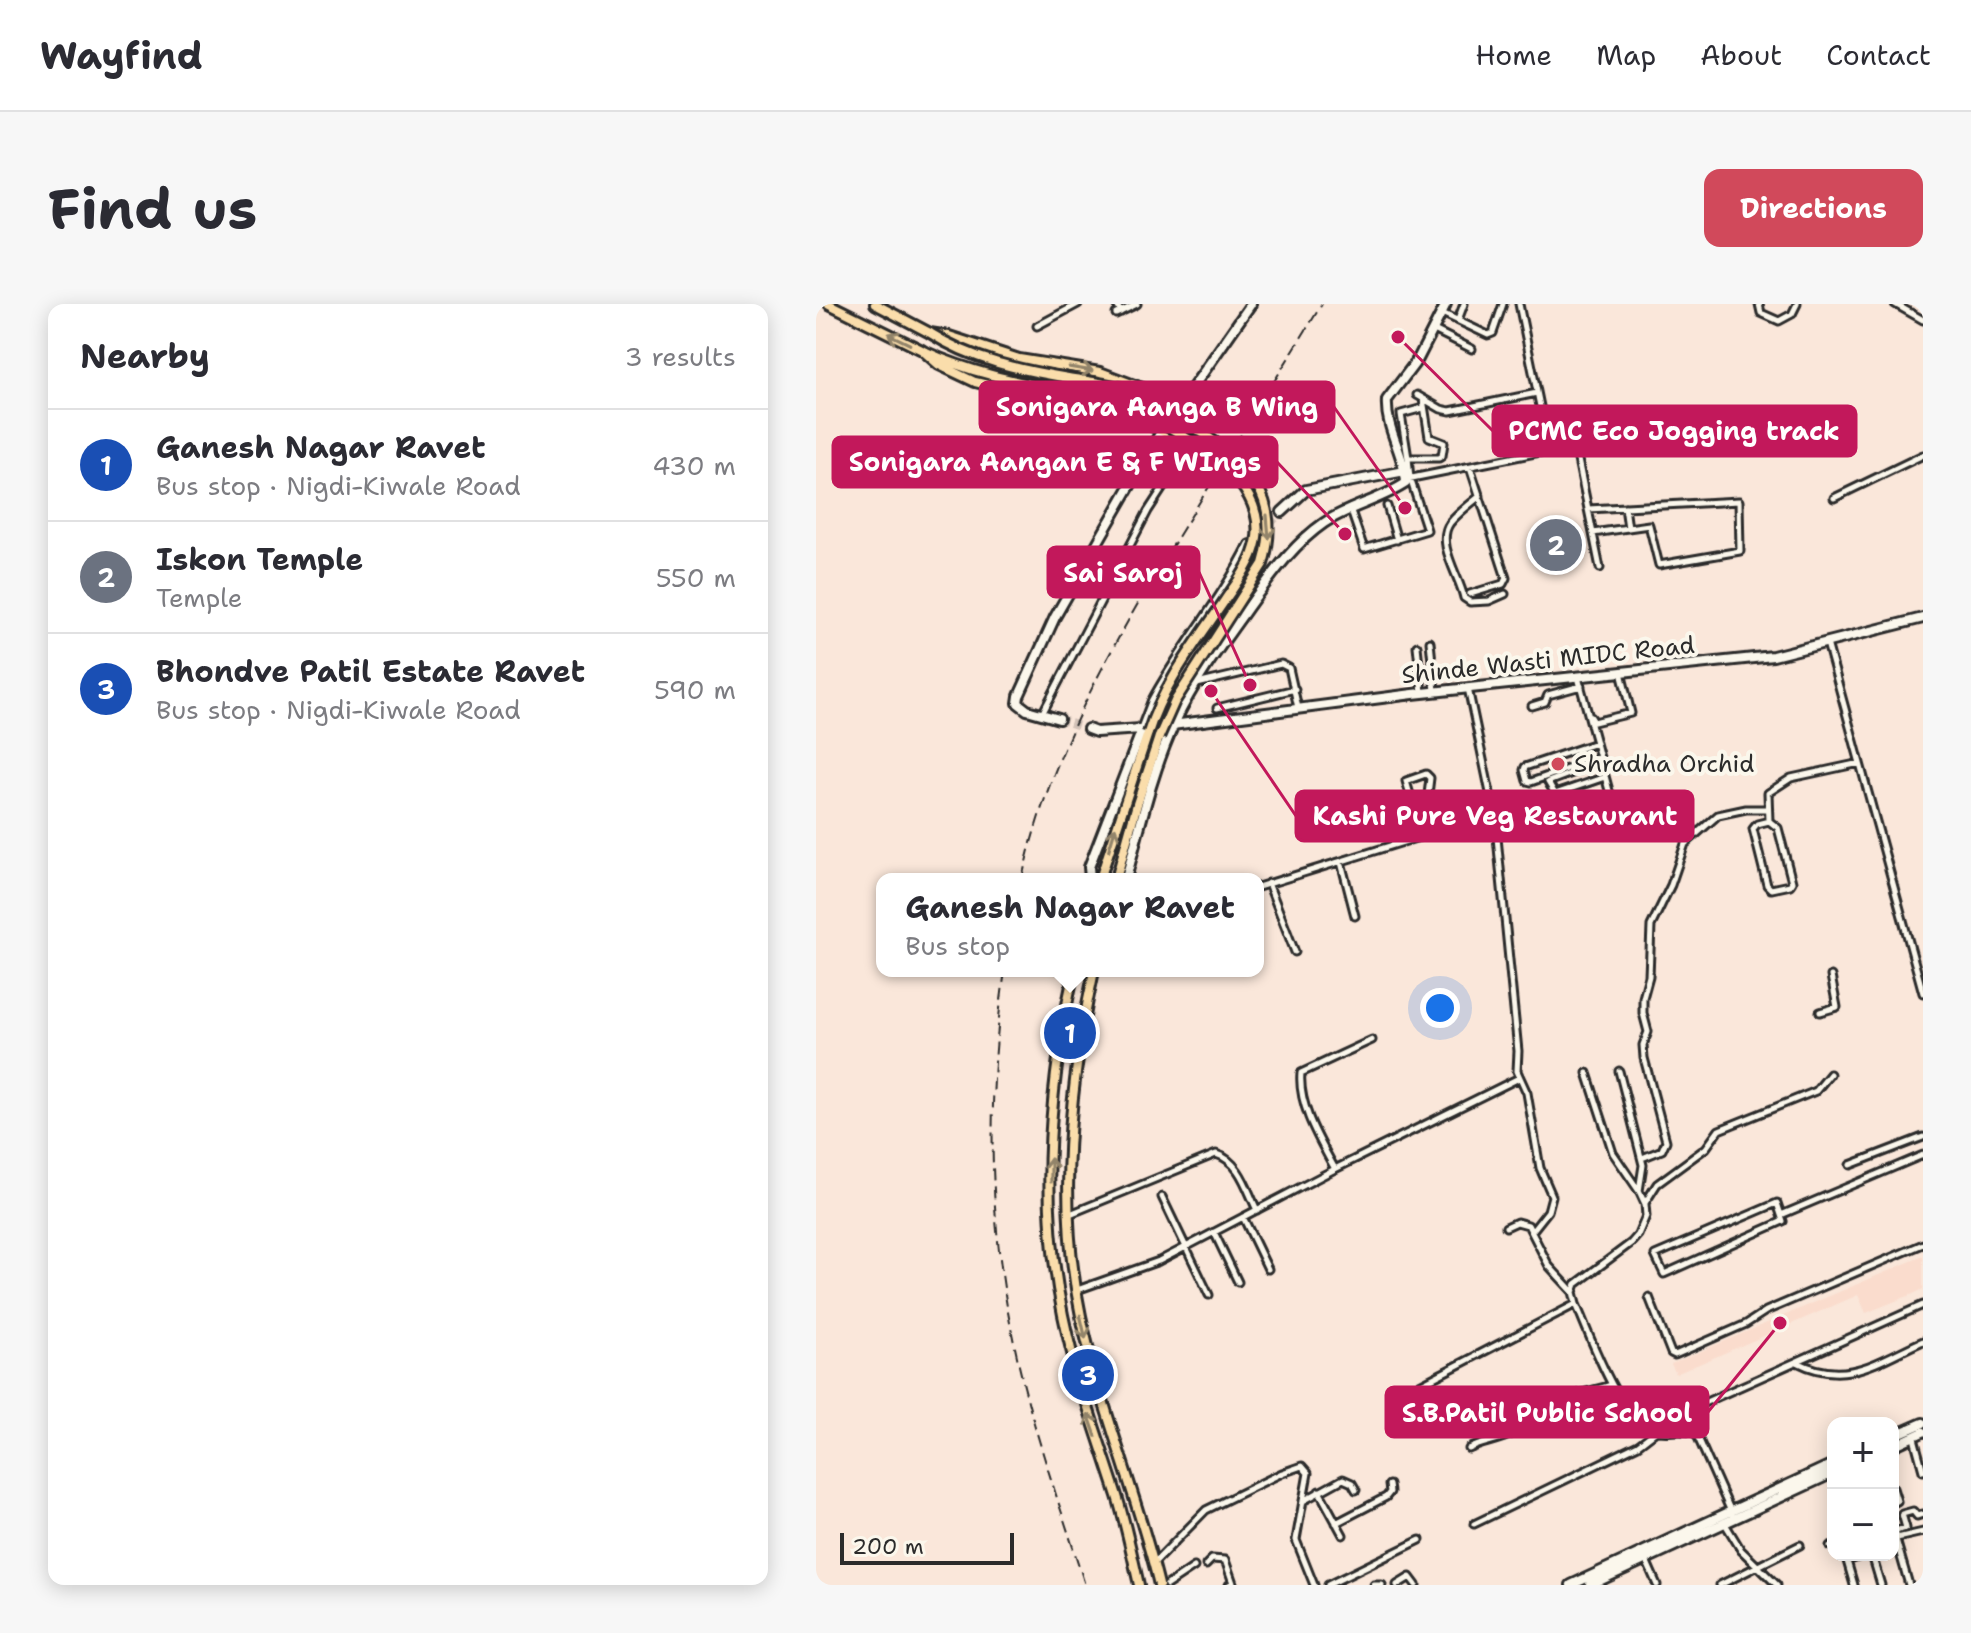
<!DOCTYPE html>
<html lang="en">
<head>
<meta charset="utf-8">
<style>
	body { margin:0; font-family:"Shantell Sans",sans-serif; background:#f7f7f7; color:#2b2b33 }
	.controls { position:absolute; right:24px; bottom:24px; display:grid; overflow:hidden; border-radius:16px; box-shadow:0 4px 20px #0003 }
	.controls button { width:72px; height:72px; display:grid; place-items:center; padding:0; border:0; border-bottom:2px solid #e1e1e2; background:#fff; color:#2b2b33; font:40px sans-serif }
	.scale { position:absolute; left:24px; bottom:20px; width:174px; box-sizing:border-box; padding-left:8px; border:4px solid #2b2b2b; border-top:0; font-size:22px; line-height:28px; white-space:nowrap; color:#2b2b2b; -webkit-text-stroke:6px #fbf7ec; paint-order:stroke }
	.you { position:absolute; left:624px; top:704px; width:28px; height:28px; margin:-20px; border:6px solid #fff; border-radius:50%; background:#1a73e8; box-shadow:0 0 0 12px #1a73e833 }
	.badge { display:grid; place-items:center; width:52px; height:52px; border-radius:50%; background:#d1495b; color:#fff; font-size:26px; font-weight:700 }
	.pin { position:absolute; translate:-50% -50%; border:4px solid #fff; box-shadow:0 2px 8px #0006 }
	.popup { position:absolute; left:60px; top:569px; width:388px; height:104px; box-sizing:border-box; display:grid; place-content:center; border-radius:16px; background:#fff; filter:drop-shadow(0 2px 6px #0005); font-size:26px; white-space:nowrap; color:#7c7c81 }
	.popup b { font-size:30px; color:#2b2b33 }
	.popup::after { content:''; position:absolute; left:50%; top:100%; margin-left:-16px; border:16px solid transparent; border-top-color:#fff }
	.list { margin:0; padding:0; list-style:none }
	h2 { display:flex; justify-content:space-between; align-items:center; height:104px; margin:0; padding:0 32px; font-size:34px }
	h2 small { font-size:26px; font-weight:400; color:#7c7c81 }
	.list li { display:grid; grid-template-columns:52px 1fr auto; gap:24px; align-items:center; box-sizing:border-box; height:112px; padding:0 32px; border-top:2px solid #e1e1e2 }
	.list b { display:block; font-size:30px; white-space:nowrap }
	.list p { margin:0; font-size:26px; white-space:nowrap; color:#7c7c81 }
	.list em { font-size:26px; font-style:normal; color:#7c7c81 }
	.map { position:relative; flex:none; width:1107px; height:1281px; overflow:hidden; border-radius:16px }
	header { display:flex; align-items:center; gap:48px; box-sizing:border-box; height:112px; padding:0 40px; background:#fff; border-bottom:2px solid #e1e1e2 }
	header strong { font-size:38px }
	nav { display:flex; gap:44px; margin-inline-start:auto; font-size:28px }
	.intro { display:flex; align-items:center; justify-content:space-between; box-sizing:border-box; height:192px; padding:0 48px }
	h1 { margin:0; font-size:56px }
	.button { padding:20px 36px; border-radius:16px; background:#d1495b; color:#fff; font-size:28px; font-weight:700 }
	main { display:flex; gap:48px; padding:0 48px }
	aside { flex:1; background:#fff; border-radius:16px; box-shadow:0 4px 20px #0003 }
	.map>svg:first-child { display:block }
</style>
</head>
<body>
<header>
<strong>Wayfind</strong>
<nav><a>Home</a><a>Map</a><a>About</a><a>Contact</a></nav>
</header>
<div class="intro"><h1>Find us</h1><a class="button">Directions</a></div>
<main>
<aside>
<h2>Nearby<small>3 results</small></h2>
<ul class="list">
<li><span class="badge" style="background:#1a4fb4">1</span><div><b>Ganesh Nagar Ravet</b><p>Bus stop · Nigdi-Kiwale Road</p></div><em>430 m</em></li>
<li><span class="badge" style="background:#6b7280">2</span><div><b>Iskon Temple</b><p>Temple</p></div><em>550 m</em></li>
<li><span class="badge" style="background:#1a4fb4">3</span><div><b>Bhondve Patil Estate Ravet</b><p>Bus stop · Nigdi-Kiwale Road</p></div><em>590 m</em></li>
</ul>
</aside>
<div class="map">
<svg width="1107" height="1281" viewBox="0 0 1107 1281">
	<rect width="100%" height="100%" fill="#fae7da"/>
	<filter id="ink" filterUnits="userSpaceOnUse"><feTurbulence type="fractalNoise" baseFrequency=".0125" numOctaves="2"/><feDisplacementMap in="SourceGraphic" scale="16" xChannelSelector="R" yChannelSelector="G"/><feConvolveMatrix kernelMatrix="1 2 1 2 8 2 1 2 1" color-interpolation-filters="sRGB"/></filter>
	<g filter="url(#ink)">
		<path fill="#fadccd" d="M1107 952V985L1097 990 1050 1009 1042 991 860 1070 855 1060Z"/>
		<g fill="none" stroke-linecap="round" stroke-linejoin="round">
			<path stroke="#d1c1b7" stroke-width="8" stroke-dasharray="8 4" stroke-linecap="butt" d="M437 237 466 208
				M243 415 272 425"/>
			<defs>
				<path id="street" d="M300 0 305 8
					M703 0 733 146
					M943 0 945 9 963 17 976 10 981 0
					M1079 0 1107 16
					M626 9 672 31 677 29 687 0
					M300 10 321 0
					M642 16 648 0
					M221 22 262 0
					M618 26 656 45
					M601 91 625 105 634 107 721 89
					M759 141 784 264
					M592 154 585 110 607 104
					M591 175 774 138
					M664 192C654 200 642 209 634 219 619 239 644 273 648 294L654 298 673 297 689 290
					M1018 194 1107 151
					M571 202 581 236
					M809 203 812 224
					M534 204 548 245 611 226 594 174 592 154H623L626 152 628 139 613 133 607 95
					M772 205 923 197 924 247 843 261 833 221 777 229
					M654 290 687 280 690 274 654 163
					M614 338 619 387
					M1011 339 1107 689
					M601 342 606 388
					M762 373 801 516
					M381 380 465 360 473 364 482 404
					M652 384 679 513 702 747 701 767 711 789 724 864 736 892 732 907 717 926
					M716 402 729 398 732 391 765 382
					M401 404 479 385
					M226 410 332 207 378 136
					M775 413 778 418 815 409 805 368
					M780 439 709 463 708 466 711 477 715 478 784 453
					M785 458 732 478 739 490 789 473
					M610 507 599 508 590 477 610 470 614 474 610 507 616 529
					M953 517 941 520 937 525 951 581 955 585 974 581 976 578 962 524 953 517 952 489 975 474 1044 459
					M525 558 539 612
					M452 579 479 648
					M442 583 616 529 679 513
					M1004 708 1021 703 1015 672
					M803 767 827 861 823 887
					M771 769 797 849 823 887 829 900 830 912 822 931 815 939 760 980 757 988 760 1000C773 1029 804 1118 836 1126 851 1130 865 1124 880 1129L916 1210
					M826 854 846 846 850 837 828 754 827 741 832 728 827 709V694L833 672 835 622 855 581 869 540 902 511 930 505H951
					M1034 861 1107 833
					M519 865C504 837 482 802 485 769L556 736
					M346 893 393 991
					M829 899 841 880 890 844 903 826 1000 787 1014 770
					M254 910 400 850C424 857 431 886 441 906
					M965 911 961 899 839 951 848 970 967 917 965 911 1107 851
					M427 913 452 965
					M690 923 701 918 712 921 733 962 757 988
					M398 928 422 978
					M261 986 343 957 519 865 703 774
					M833 993 855 1049 859 1051 930 1020 950 1007 1107 940
					M981 1058C1030 1083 1062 1057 1107 1037
					M596 1085 760 1000
					M1098 1134 1107 1167
					M653 1145C666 1138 686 1136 695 1130 702 1124 703 1115 711 1110 730 1097 772 1088 796 1081
					M1077 1184 1081 1197 1077 1199
					M503 1187 527 1231
					M487 1197 527 1175 536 1179 540 1186
					M1107 1210 1101 1212 1097 1207 1086 1210 1090 1224 1079 1227 1081 1234 1107 1228
					M908 1218 925 1246 961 1281
					M520 1219 570 1193 574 1188 573 1181
					M658 1220 822 1141 861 1111 1107 1001
					M1079 1232 1093 1281
					M1014 1242 1017 1241
					M1029 1251 1031 1257 1047 1251
					M1056 1251 1065 1281
					M830 1256 841 1281
					M1031 1257 1038 1281
					M338 1259 390 1206 466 1169 486 1162 492 1169 480 1236 498 1281
					M390 1261 396 1255 409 1256 417 1279 413 1281
					M351 1281 378 1263
					M512 1281 604 1236
					M558 1281H566
					M581 1281 594 1273 600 1281
					M904 1281 984 1241"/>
				<path id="secondary" d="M363 134 366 99 435 0
					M466 208 490 186 589 167
					M243 415 211 406 202 399 203 392 239 313 346 126
					M272 425 280 428 325 425 597 390 957 352 1107 314
					M274 575 273 563 337 397C366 343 407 296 434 241
					M310 575C324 522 336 468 359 418 379 375 410 334 438 295 458 268 479 239 508 219 533 202 565 196 590 179 589 151 569 125 571 96L602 55 630 0
					M1077 1132 1107 1119
					M1077 1142 1107 1128
					M755 1281 1017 1160
					M774 1281 1017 1169"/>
				<path id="primary" d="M13 0 106 46 123 61 159 78 201 88 271 99 297 105 319 113 363 136
					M59 0 114 29 133 32 203 55 284 68 366 99
					M110 48C175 78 245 84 313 103
					M284 575 332 429
					M300 575 321 500 343 433
					M258 667C233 779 223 898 247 1011 260 1074 282 1132 301 1192 310 1221 316 1251 323 1281
					M278 667C254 776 241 901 265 1012 284 1103 321 1190 343 1281"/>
			</defs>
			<use href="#street" stroke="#2b2b2b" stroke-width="11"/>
			<use href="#secondary" stroke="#2b2b2b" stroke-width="14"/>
			<use href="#primary" stroke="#2b2b2b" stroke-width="14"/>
			<use href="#street" stroke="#fbf7ec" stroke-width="5"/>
			<use href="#secondary" stroke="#fbf7ec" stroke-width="8"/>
			<use href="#primary" stroke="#faddab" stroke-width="8"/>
			<path stroke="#2b2b2b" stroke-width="2" stroke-dasharray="12 6" stroke-linecap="butt" d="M206 575C235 443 304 326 375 212 418 142 462 71 506 0
				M189 667C170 794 172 922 200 1048 217 1127 245 1204 269 1281"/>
			<defs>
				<path id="primary-bridge" d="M114 29C156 56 204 66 252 74 270 77 289 79 306 84 333 93 358 109 381 125 432 161 467 193 447 260L359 397 343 433
					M313 103C364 127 464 178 437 249 431 266 419 281 409 296 380 339 347 380 332 429"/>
			</defs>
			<use href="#primary-bridge" stroke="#2b2b2b" stroke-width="14" stroke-linecap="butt"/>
			<use href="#primary-bridge" stroke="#faddab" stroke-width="8"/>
		</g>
		<defs><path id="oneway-shaft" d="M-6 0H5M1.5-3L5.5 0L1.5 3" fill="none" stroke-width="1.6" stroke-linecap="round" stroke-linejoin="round" transform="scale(2)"/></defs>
		<g stroke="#92846b">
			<use href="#oneway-shaft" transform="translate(83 35) rotate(-154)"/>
			<use href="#oneway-shaft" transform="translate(265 65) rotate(9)"/>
			<use href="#oneway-shaft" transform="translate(452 223) rotate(85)"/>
			<use href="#oneway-shaft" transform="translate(296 535) rotate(-73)"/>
			<use href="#oneway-shaft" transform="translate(235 866) rotate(-90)"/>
			<use href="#oneway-shaft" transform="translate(267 1023) rotate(77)"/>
			<use href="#oneway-shaft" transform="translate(276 1121) rotate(-109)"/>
		</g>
	</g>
	<circle fill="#d1495b" stroke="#fbf7ec" stroke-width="3" cx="742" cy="460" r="8"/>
	<g text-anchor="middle" stroke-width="8" stroke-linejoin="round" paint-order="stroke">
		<g font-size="24" fill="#2b2b2b" stroke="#fbf7ec">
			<text transform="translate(732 356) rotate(-6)" y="8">Shinde Wasti MIDC Road</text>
		</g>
		<g font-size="24" fill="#2b2b2b" stroke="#fbf7ec" text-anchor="start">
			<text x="758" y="468">Shradha Orchid</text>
		</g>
	</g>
	<path fill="none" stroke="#c2185b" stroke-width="3" d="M589 204L518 103M582 33L677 127M529 230L461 158M434 381L383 268M395 387L480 512M964 1019L892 1108"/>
	<g fill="#c2185b" stroke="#fbf7ec" stroke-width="3">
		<circle cx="589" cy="204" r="8"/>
		<circle cx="582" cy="33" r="8"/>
		<circle cx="529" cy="230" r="8"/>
		<circle cx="434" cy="381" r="8"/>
		<circle cx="395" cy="387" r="8"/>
		<circle cx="964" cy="1019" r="8"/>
	</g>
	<g fill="#c2185b" stroke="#c2185b" stroke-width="3">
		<rect x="164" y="78" width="354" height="50" rx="8"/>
		<rect x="677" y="102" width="363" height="50" rx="8"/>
		<rect x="17" y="133" width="444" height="50" rx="8"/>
		<rect x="232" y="243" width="151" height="50" rx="8"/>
		<rect x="480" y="487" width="397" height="50" rx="8"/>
		<rect x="570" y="1083" width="322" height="50" rx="8"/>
	</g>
	<g font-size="26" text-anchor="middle" font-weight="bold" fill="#fff">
		<text x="341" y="112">Sonigara Aanga B Wing</text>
		<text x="858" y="136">PCMC Eco Jogging track</text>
		<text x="239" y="167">Sonigara Aangan E &amp; F WIngs</text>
		<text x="307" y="278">Sai Saroj</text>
		<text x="679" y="521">Kashi Pure Veg Restaurant</text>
		<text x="731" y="1118">S.B.Patil Public School</text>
	</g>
</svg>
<div class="controls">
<button>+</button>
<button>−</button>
</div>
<div class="scale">200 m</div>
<div class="you"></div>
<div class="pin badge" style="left:254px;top:729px;background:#1a4fb4">1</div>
<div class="popup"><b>Ganesh Nagar Ravet</b>Bus stop</div>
<div class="pin badge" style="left:740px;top:241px;background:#6b7280">2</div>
<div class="pin badge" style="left:272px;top:1071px;background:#1a4fb4">3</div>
</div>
</main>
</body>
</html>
